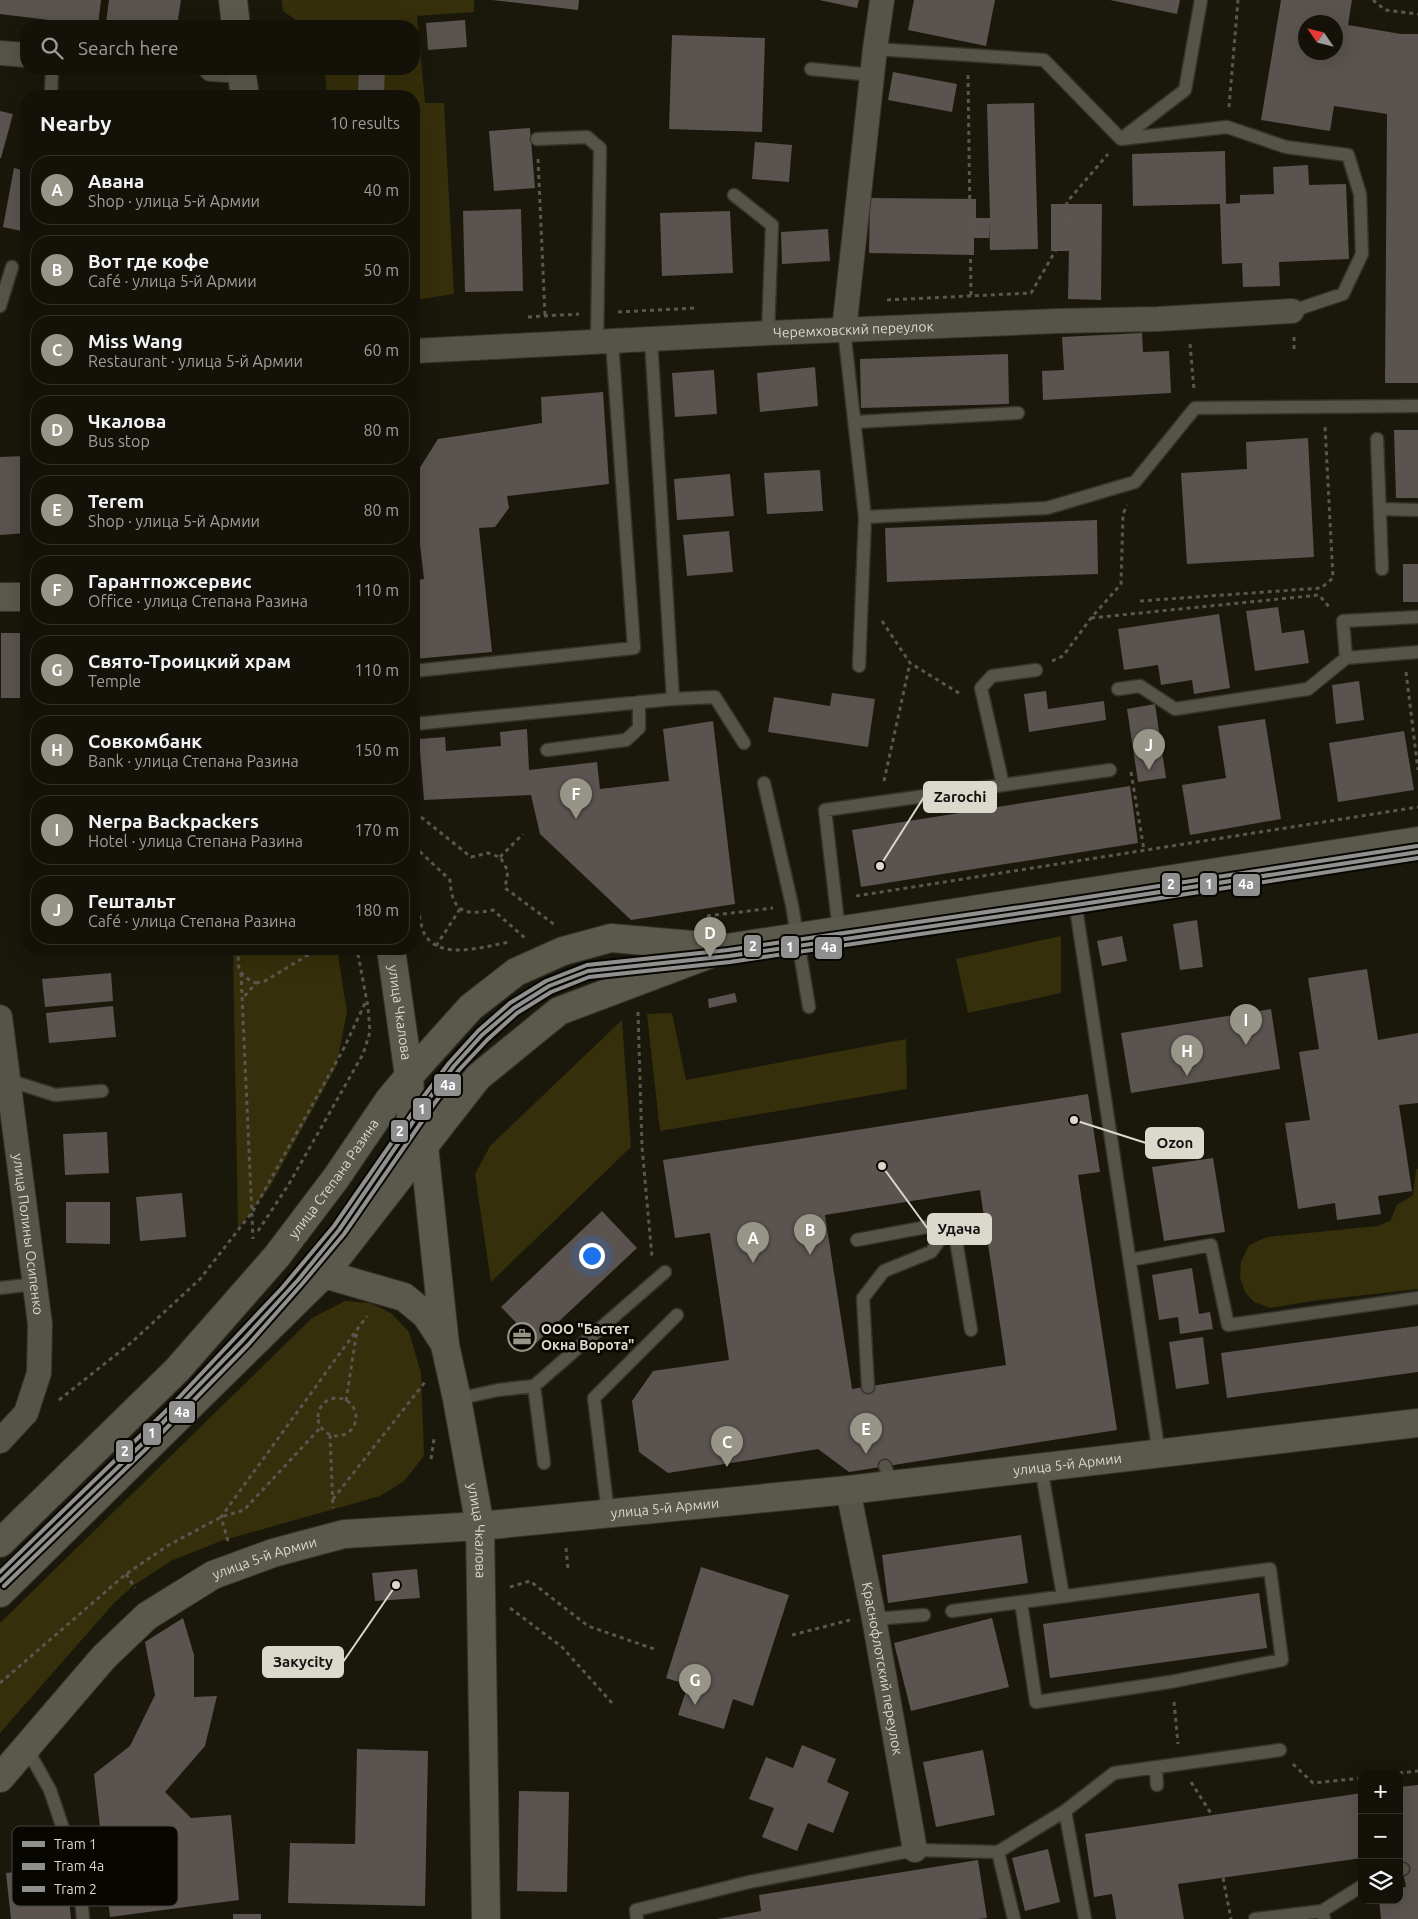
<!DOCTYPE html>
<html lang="en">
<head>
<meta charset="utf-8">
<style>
	body { margin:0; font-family:Ubuntu,sans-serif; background:#1d1b12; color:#f1f3f6 }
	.controls { position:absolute; right:15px; bottom:15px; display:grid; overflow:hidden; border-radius:10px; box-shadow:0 5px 20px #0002 }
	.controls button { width:45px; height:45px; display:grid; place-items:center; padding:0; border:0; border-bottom:1px solid #333229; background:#141208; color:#f1f3f6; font:25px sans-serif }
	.compass { position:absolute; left:1298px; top:15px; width:45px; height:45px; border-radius:50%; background:#141208; box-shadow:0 5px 20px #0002; rotate:305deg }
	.you { position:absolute; left:591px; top:1255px; width:18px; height:18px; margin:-12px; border:4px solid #fff; border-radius:50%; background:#1a73e8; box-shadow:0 0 0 8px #1a73e833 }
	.badge { display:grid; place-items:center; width:32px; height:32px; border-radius:50%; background:#979588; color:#fff; font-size:16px; font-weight:700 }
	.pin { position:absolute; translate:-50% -41px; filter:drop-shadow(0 1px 2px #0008) }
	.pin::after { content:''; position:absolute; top:26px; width:18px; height:15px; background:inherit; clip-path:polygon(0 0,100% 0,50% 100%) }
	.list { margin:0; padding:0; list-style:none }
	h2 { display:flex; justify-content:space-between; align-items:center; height:65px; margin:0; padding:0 20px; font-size:21px }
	h2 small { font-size:16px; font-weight:400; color:#9d9e9c }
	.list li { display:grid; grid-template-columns:32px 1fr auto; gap:15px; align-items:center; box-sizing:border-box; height:70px; margin:0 10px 10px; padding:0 10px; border:1px solid #333229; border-radius:20px }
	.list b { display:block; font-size:19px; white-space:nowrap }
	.list p { margin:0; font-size:16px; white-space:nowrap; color:#9d9e9c }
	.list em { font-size:16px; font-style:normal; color:#9d9e9c }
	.icon { flex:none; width:28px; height:28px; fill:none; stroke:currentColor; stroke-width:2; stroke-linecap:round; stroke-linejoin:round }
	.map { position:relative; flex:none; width:1418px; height:1919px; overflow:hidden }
	.search { position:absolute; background:#141208; box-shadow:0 5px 20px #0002; left:20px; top:20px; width:400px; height:55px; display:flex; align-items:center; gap:12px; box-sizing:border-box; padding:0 18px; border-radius:20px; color:#9d9e9c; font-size:19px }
	.panel { position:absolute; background:#141208; box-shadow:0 5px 20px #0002; left:20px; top:90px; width:400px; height:865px; border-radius:20px }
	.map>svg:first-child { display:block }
</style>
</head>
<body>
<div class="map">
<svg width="1418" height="1919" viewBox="0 0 1418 1919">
	<rect width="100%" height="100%" fill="#1a180b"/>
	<path fill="#362f0b" d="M282 0H474V12L417 16 425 103H444L454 294 414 300V96H327L325 69H414V26H304L283 11Z
		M1061 936V993L968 1013 956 959Z
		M233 949H337L347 1012 336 1067 271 1185 238 1229Z
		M672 1013 686 1080 906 1039 907 1089 660 1131 647 1014Z
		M622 1020 631 1147 491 1282 475 1174 490 1146Z
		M1416 1169H1418V1289L1312 1301 1270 1308 1254 1302 1245 1292 1240 1277 1241 1262 1249 1245 1267 1237 1378 1226 1390 1221 1397 1205 1413 1195Z
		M345 1301 370 1303 391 1313 409 1332 421 1373 424 1456 404 1481 380 1496 221 1541 173 1560 134 1585 114 1603 0 1733V1623L312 1318Z"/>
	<path fill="#5a5350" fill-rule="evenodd" d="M0 0H101L98 26 0 14Z
		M109 0H181L177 26H129L106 23Z
		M492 0H579L578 10Z
		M819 0H859L857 8Z
		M914 0H995L986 46 908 30Z
		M1110 0H1180L1177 14Z
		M1281 0H1352L1348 25 1401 34H1418V383H1385L1387 114 1334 106 1330 131 1261 120ZM1306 22H1336V52H1306Z
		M465 20 467 47 428 50 426 23Z
		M672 35 765 38 762 132 669 129Z
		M359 69H385L384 94 358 93Z
		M893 72 957 84 952 112 888 100Z
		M1034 103 1038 249 990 250 989 223V238H974V255L869 253 870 198 976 199V218H990L987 104Z
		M0 111 13 114 1 158H0Z
		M530 128 535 188 494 191 489 131Z
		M755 142 792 145 789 182 752 179Z
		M1225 151 1226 204 1240 203V195L1274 194 1273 167 1308 165 1309 185 1346 184 1349 259 1279 262 1280 286 1243 287 1242 263 1222 264 1220 204 1133 206 1132 154Z
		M14 168 26 171V232L3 227Z
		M1051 204H1102L1101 300 1068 299 1069 251H1051Z
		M521 209 523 291 465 292 463 211Z
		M730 211 733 273 662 276 660 213Z
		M828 229 830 261 782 264 781 232Z
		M1142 333 1143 352 1169 351 1171 393 1043 400 1042 371 1064 370 1062 337Z
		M1008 354 1009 404 861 408 860 359Z
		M815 367 818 406 760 412 757 373Z
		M714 370 717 414 675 417 672 373Z
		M603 392 609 484 507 496 509 508 495 527 479 528 492 652 414 659V580L424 579 414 492V477L438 439 542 423 541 397Z
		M1394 430H1418V498H1396Z
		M1308 438 1314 557 1187 564 1181 473 1247 469 1246 442Z
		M26 456V533L0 535V457Z
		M820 470 823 511 767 514 764 473Z
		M730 474 734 516 677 520 674 479Z
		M1097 520 1098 574 887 582 885 528Z
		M729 531 733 572 687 576 683 535Z
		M1403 564H1418V602H1403Z
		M1278 607 1282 633 1304 630 1309 663 1255 671 1246 611Z
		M1219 614 1230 688 1194 694 1192 680 1161 685 1158 665 1124 670 1118 629Z
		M1 633H26V698H1Z
		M1359 681 1364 720 1336 724 1332 685Z
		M1046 691 1048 709 1104 701 1106 720 1029 732 1024 694Z
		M832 693 875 699 868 747 768 732 774 697 830 706Z
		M1155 704 1166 778 1138 782 1127 709Z
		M1265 719 1281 819 1190 835 1182 785 1226 778 1218 726Z
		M713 721 735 904 631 920 540 834 531 795 424 800 419 739 445 737 446 751 501 746 500 732 527 729 529 770 597 762 600 789 669 781 663 729Z
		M1404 731 1414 790 1338 802 1329 743Z
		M1130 786 1138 843 861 887 852 830Z
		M1197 920 1203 967 1180 970 1173 924Z
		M1122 936 1127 961 1102 966 1097 941Z
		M1367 969 1378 1040 1418 1033V1103L1399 1105 1412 1191 1378 1196 1381 1214 1337 1220 1335 1203 1298 1209 1285 1123 1310 1120 1299 1052 1319 1049 1308 978Z
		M111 973 113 1001 45 1007 42 979Z
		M735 993 737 1002 709 1008 708 999Z
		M113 1006 116 1037 49 1043 46 1013Z
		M1271 1009 1280 1069 1131 1093 1121 1033Z
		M1088 1094 1100 1172 1078 1175 1117 1430 849 1472 818 1449 668 1473 639 1452 632 1401 653 1371 729 1360 710 1233 675 1238 663 1160ZM980 1190 1006 1365 852 1389 825 1215Z
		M107 1132 109 1173 65 1175 63 1134Z
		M1213 1158 1225 1232 1164 1241 1152 1167Z
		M182 1193 186 1237 140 1241 136 1197Z
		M66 1202H110V1244L66 1243Z
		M602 1211 637 1248 536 1343 501 1307Z
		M1192 1268 1199 1314 1210 1312 1213 1329 1180 1334 1178 1317 1159 1320 1152 1275Z
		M1418 1326V1372L1227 1398 1221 1353Z
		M1203 1337 1209 1384 1176 1389 1169 1342Z
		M1021 1535 1028 1583 888 1603 882 1555Z
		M701 1567 789 1595 753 1706 733 1699 724 1729 678 1715 688 1685 666 1678Z
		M417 1569 420 1598 375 1601 372 1573Z
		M1259 1593 1267 1648 1050 1678 1043 1624Z
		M183 1618 194 1655V1697L217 1696 205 1746 165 1792 191 1818 231 1815 239 1900 110 1917 94 1774 130 1746 155 1695 145 1642Z
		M992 1618 1009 1687 911 1711 894 1643Z
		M802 1745 836 1759 827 1782 849 1792 833 1833 808 1823 797 1851 762 1837 774 1808 749 1799 766 1757 793 1768Z
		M357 1749 428 1751 425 1906 288 1903 290 1843 355 1844Z
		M983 1750 995 1815 936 1827 923 1762Z
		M1418 1785V1919H1381L1379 1900H1399V1888L1406 1887 1399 1852V1787Z
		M519 1791 569 1792 567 1892 517 1891Z
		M1362 1793V1858L1178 1884 1184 1919H1116L1112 1894 1094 1897 1085 1834Z
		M1048 1849 1060 1902 1025 1911 1012 1858Z
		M978 1860 987 1918 978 1919H717L761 1911 759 1895Z
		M66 1867 71 1919H11L6 1873Z
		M233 1914H261V1919H233Z"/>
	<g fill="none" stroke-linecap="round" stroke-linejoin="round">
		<defs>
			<path id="lane" d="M875 49 1044 60 1121 139 1185 90 1201 0
				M811 69 872 75
				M51 96 52 69
				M537 139 587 137 600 148 597 343
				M1121 139 1227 127 1286 147 1348 155 1360 194 1362 254 1343 294 1292 311
				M734 195 772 225 768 333
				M0 306 12 267
				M844 330 865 517 859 666
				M855 422 1018 413
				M1377 439 1382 569
				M1381 509 1418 510
				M865 517 1047 508 1135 482 1195 408 1418 406
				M1346 658 1343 621 1418 617
				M414 671 634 648 612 342
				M1118 689 1140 686 1175 709 1308 689 1346 658 1418 652
				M673 699 715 697 744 743
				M414 724 673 699 651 340
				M547 750 626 740 639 728V702
				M764 783 792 905 809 1007
				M1003 785 981 688 992 676 1036 670
				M1074 895 1159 1454
				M839 931 825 810 1110 770
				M5 1081 8 1080 55 1095 102 1091
				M857 1240 953 1222 971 1330
				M1130 1260 1211 1245 1228 1325 1418 1298
				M0 1288 35 1284
				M534 1386 544 1463
				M868 1387 863 1298 884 1271 931 1252 953 1222
				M457 1399 498 1390 534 1386 665 1272
				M885 1466 892 1485
				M1041 1467 1063 1596
				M608 1513 594 1398 677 1315
				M952 1611 1021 1602 1036 1702 1170 1682 1282 1660 1270 1569 1021 1602
				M874 1619 924 1615
				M26 1747 50 1790 79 1876 83 1919
				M1156 1768 1157 1785
				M1065 1811 1085 1919
				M998 1852 1065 1811 1114 1773 1280 1750
				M1399 1869H1403
				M1322 1911 1362 1886
				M637 1919 636 1910 749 1882 915 1850 998 1852 1014 1919
				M1255 1919 1322 1911 1324 1919"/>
			<g id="street">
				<path d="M0 53 26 55"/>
				<path d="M211 69 241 71"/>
				<path d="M844 330 875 49 882 0"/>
				<path id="s1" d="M414 351 768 333 1057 321 1158 319 1292 311"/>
				<path id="s2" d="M0 1017 40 1324 39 1373 26 1413 0 1441"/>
				<path id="s3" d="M848 1490 874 1619 915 1850"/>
			</g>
			<g id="secondary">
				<path d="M233 0 236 26"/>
				<path d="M241 69 245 96"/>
				<path d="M0 597H26"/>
				<path id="s4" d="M391 949 409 1076 411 1113 409 1146 401 1169"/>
				<path id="s5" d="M424 1146 445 1345 457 1399 480 1526 486 1919"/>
				<path d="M324 1274 404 1297 426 1315 445 1344"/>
				<path id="s6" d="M0 1543 177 1370 277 1256 336 1178 389 1100 409 1076 471 1007 516 972 563 951 611 938 727 948 1418 841"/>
				<path d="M0 1593 324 1274 478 1077 559 1011 721 950"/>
				<path id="s7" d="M0 1778 104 1657 147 1616 213 1575 273 1553 344 1534 480 1526 848 1490 1418 1423"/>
			</g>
		</defs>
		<use href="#lane" stroke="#35332a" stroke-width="15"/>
		<use href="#street" stroke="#35332a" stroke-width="26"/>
		<use href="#secondary" stroke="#35332a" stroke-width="30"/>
		<path stroke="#59574e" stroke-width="3" stroke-dasharray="4 4" stroke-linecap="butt" d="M1373 0 1385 10 1418 14
			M968 75 971 297
			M1229 107 1238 0
			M538 159 545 315
			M887 300 1031 293 1064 236 1067 202 1108 154
			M618 312 696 308
			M528 317 579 314
			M1294 337V351
			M1190 344 1194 390
			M1140 601 1321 588 1333 578 1325 426
			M1091 618 1319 595 1330 608
			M882 621 910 663 962 695
			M1052 661 1063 656 1091 618 1121 584 1123 514 1127 505
			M1406 672 1418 770
			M1131 772 1144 850
			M884 781 910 663
			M421 817 471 857 488 853 500 857 508 871 505 888 555 925
			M414 846 450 880C452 912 464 916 493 910L525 938
			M500 857 523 834
			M414 884C416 894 420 926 424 933 439 962 485 946 510 942
			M856 896 1418 807
			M707 916 773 908
			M436 946 460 909
			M241 949C241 953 238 957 238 961 238 973 246 979 256 983L243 998
			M241 973 253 1239
			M256 983 265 981 318 949
			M638 1012 642 1147 652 1257
			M258 1231 289 1184 363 1054 370 1032 368 1007 357 949
			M318 1417a19 19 0 1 1 38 0a19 19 0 1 1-38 0Z
			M59 1400 132 1342 200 1279 253 1211 344 1048 366 1001
			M346 1401 357 1330
			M330 1435 333 1508
			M431 1459 434 1439
			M333 1499 425 1382
			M228 1541 221 1517 367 1316
			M566 1548 568 1569
			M126 1574 135 1588
			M510 1587 530 1581 588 1626 654 1649
			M510 1608 562 1647 613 1704
			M792 1635 850 1620
			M0 1683 126 1574 167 1546 221 1517 244 1510 321 1427
			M1174 1702 1178 1744
			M1293 1764 1313 1783 1362 1778
			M1399 1773 1418 1771
			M1191 1782 1212 1815
			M1223 1878 1231 1919"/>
		<use href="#lane" stroke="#56544a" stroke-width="12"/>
		<use href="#street" stroke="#56544a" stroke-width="24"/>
		<use href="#secondary" stroke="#5b584c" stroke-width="28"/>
		<defs>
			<path id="tram-1" d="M0 1581 141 1445 243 1340 298 1280 339 1230 428 1100 454 1066 482 1035 514 1008 549 986 588 971 729 956 1076 905 1418 852"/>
			<path id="tram-2" d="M4 1586 145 1450 248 1345 302 1284 344 1234 434 1104 459 1070 487 1040 517 1013 551 992 589 977 730 962 1077 911 1418 858"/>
			<path id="tram-3" d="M0 1572 171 1406 282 1288 334 1226 424 1096 449 1063 478 1031 510 1003 546 981 587 965 728 950 1075 899 1417 846"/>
		</defs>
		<use href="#tram-1" stroke="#080601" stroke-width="8"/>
		<use href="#tram-2" stroke="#080601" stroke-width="8"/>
		<use href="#tram-3" stroke="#080601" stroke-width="8"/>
		<use href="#tram-1" stroke="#909090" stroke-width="4"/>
		<use href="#tram-2" stroke="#909090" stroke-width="4"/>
		<use href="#tram-3" stroke="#909090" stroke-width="4"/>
	</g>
	<defs>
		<symbol id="office-ring" viewBox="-11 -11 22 22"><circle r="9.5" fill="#080601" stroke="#979588" stroke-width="1.5"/><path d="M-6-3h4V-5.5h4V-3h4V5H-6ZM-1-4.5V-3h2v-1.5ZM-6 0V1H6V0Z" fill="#979588"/></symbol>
	</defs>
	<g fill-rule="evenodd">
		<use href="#office-ring" x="506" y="1321" width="32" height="32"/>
	</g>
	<g text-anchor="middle" stroke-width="5" stroke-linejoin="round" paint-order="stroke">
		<g font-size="14" fill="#dbd9cb" stroke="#080601">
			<text dy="5" stroke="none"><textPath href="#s1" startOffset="440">Черемховский переулок</textPath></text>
			<text dy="5" stroke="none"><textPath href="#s4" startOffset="64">улица Чкалова</textPath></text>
			<text dy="5" stroke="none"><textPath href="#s6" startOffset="495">улица Степана Разина</textPath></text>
			<text dy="5" stroke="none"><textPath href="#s2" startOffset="219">улица Полины Осипенко</textPath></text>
			<text dy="5" stroke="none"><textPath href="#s7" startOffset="1161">улица 5-й Армии</textPath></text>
			<text dy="5" stroke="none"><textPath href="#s7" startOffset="756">улица 5-й Армии</textPath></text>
			<text dy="5" stroke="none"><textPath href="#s5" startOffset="389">улица Чкалова</textPath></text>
			<text dy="5" stroke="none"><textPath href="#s7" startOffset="351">улица 5-й Армии</textPath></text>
			<text dy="5" stroke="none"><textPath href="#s3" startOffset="182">Краснофлотский переулок</textPath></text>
		</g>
		<g font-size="14" font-weight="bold" fill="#dbd9cb" stroke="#080601" text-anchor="start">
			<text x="541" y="1334">ООО "Бастет<tspan x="541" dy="16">Окна Ворота"</tspan></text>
		</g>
	</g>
	<rect x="12" y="1826" width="166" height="80" rx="8" fill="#080601" stroke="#47453e" stroke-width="1"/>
	<rect x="22" y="1841" width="23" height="6" fill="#909090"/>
	<rect x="22" y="1863" width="23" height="7" fill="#909090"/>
	<rect x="22" y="1886" width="23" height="6" fill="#909090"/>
	<g font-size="14" fill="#dbd9cb">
		<text x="54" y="1849">Tram 1</text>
		<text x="54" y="1871">Tram 4a</text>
		<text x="54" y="1894">Tram 2</text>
	</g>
	<path fill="none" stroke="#dbd9cb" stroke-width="2" d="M880 866L924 797M1074 1120L1146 1143M882 1166L928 1229M396 1585L343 1662"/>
	<g fill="#dbd9cb" stroke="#080601" stroke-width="2">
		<circle cx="880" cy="866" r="5"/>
		<circle cx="1074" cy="1120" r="5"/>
		<circle cx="882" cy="1166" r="5"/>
		<circle cx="396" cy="1585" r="5"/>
	</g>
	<g fill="#dbd9cb" stroke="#dbd9cb" stroke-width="2">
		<rect x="924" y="782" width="72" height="30" rx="5"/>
		<rect x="1146" y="1128" width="57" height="30" rx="5"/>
		<rect x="928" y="1214" width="63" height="30" rx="5"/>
		<rect x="263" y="1647" width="80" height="30" rx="5"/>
	</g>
	<g font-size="15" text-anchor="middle" font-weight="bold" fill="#111">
		<text x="960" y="802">Zarochi</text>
		<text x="1175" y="1148">Ozon</text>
		<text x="959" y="1234">Удача</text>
		<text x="303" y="1667">Закуcity</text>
	</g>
	<g stroke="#080601" stroke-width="2">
		<rect x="1161" y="872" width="20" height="24" rx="5" fill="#909090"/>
		<rect x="1199" y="872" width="19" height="24" rx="5" fill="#909090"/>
		<rect x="1232" y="873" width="29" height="24" rx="5" fill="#909090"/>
		<rect x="743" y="934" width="19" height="24" rx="5" fill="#909090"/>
		<rect x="780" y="935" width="20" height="24" rx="5" fill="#909090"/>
		<rect x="814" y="936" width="29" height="24" rx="5" fill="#909090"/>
		<rect x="433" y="1073" width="29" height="24" rx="5" fill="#909090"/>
		<rect x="412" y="1097" width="20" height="24" rx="5" fill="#909090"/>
		<rect x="390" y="1119" width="19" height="24" rx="5" fill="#909090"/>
		<rect x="168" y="1400" width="28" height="24" rx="5" fill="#909090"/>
		<rect x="142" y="1422" width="20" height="24" rx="5" fill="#909090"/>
		<rect x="115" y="1439" width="19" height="24" rx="5" fill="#909090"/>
	</g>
	<g font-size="14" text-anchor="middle" font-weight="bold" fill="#fff">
		<text x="1171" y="889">2</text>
		<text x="1209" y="889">1</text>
		<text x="1246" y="889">4a</text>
		<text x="753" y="951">2</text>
		<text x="790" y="952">1</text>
		<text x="829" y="952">4a</text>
		<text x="448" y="1090">4a</text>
		<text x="422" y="1114">1</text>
		<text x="400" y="1136">2</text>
		<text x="182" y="1417">4a</text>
		<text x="152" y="1438">1</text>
		<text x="125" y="1456">2</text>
	</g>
</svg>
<div class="controls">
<button>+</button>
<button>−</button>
<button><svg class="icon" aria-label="layers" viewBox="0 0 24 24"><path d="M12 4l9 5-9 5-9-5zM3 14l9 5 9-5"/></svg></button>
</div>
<svg class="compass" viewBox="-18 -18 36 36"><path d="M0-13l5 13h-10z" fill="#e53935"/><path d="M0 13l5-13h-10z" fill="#9d9e9c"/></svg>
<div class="you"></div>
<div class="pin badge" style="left:753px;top:1263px">A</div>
<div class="pin badge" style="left:810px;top:1255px">B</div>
<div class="pin badge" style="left:727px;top:1467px">C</div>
<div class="pin badge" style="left:710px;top:958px">D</div>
<div class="pin badge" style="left:866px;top:1454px">E</div>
<div class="pin badge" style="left:576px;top:819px">F</div>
<div class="pin badge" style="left:695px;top:1705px">G</div>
<div class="pin badge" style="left:1187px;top:1076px">H</div>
<div class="pin badge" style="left:1246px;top:1045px">I</div>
<div class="pin badge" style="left:1149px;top:770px">J</div>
<div class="search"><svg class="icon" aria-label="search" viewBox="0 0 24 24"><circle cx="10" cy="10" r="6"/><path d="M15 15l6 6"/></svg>Search here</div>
<section class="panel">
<h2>Nearby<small>10 results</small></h2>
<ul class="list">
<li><span class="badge">A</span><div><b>Авана</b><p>Shop · улица 5-й Армии</p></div><em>40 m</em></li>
<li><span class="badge">B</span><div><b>Вот где кофе</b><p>Café · улица 5-й Армии</p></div><em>50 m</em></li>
<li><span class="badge">C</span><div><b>Miss Wang</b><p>Restaurant · улица 5-й Армии</p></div><em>60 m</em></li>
<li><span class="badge">D</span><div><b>Чкалова</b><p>Bus stop</p></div><em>80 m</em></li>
<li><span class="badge">E</span><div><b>Terem</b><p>Shop · улица 5-й Армии</p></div><em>80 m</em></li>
<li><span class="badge">F</span><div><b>Гарантпожсервис</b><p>Office · улица Степана Разина</p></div><em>110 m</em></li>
<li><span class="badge">G</span><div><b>Свято-Троицкий храм</b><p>Temple</p></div><em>110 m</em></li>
<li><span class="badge">H</span><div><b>Совкомбанк</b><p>Bank · улица Степана Разина</p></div><em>150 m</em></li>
<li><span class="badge">I</span><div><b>Nerpa Backpackers</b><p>Hotel · улица Степана Разина</p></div><em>170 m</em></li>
<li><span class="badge">J</span><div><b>Гештальт</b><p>Café · улица Степана Разина</p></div><em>180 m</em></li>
</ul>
</section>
</div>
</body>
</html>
